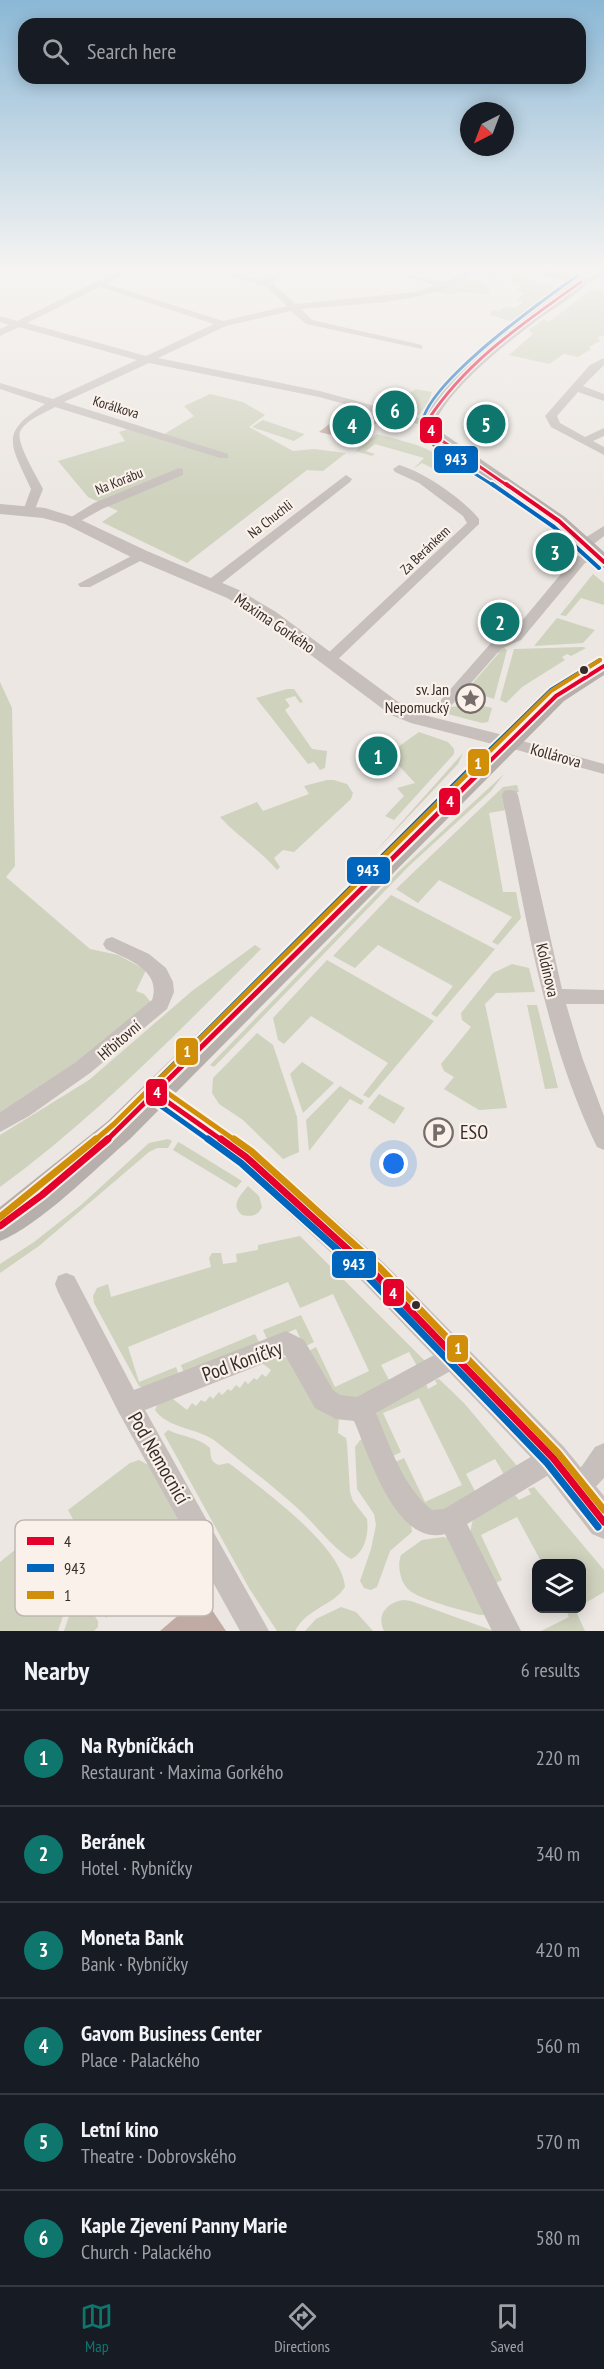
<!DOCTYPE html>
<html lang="en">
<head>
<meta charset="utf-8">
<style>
	body { margin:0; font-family:"PT Sans Narrow",sans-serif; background:#20242c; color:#f1f3f6 }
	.controls { position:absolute; right:18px; bottom:18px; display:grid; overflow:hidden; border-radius:12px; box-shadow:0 3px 15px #0003 }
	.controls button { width:54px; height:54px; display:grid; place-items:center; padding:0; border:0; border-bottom:2px solid #363941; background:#171b24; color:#f1f3f6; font:30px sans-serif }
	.compass { position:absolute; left:460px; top:102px; width:54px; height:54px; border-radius:50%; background:#171b24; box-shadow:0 3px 15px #0003; rotate:222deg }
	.you { position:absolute; left:394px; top:1164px; width:21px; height:21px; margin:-15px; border:4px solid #fff; border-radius:50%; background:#1a73e8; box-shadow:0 0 0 9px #1a73e833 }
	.badge { display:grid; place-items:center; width:39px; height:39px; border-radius:50%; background:#0f766e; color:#fff; font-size:20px; font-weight:700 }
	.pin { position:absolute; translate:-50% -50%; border:3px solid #fff; box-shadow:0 2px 6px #0006 }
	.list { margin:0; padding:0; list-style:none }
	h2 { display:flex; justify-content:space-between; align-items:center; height:78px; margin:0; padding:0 24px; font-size:26px }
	h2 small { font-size:20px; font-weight:400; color:#9ea1a6 }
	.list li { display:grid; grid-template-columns:39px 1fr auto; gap:18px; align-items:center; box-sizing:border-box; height:96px; padding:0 24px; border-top:2px solid #363941 }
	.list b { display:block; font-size:22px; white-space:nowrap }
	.list p { margin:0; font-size:20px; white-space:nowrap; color:#9ea1a6 }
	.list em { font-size:20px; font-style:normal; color:#9ea1a6 }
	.icon { flex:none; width:33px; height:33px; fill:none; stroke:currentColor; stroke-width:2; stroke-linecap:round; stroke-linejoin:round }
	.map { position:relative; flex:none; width:604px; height:1631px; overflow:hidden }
	.search { position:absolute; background:#171b24; box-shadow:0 3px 15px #0003; left:18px; right:18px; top:18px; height:66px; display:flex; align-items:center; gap:15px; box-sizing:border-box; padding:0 21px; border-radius:18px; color:#9ea1a6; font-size:22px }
	.sheet { height:654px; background:#171b24 }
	nav { display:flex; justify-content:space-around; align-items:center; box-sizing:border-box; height:84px; border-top:2px solid #363941; background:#171b24; font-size:16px; color:#9ea1a6 }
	nav a { display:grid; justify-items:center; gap:3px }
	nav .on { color:#0f766e }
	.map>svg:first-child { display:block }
</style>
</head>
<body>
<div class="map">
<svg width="604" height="1631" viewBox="0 0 604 1631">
	<rect width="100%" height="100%" fill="#ece7e2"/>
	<path fill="#cfd2bd" d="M490 271H503L563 289 514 322 490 315 492 313H490L493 310 500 311 506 306 516 308 523 302 517 300 524 292 516 291 523 284 511 281 515 278 497 274 492 278 499 280 496 282 473 275 479 277Z
		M466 278 476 280 489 288 490 293 484 295 459 291 454 295 437 292Z
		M592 289 604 292V336L597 337 600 341 589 347 591 349 578 357 564 354 549 364 509 355 533 334 529 330 544 319 548 318 544 320 549 322Z
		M416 389 432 392 428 403 419 415 389 406 404 392 409 393Z
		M210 394 243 402 265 415 249 427 293 451 314 449 346 453 323 471 307 470 187 563 102 522 118 511 88 497 58 461 125 441 119 432 128 429 158 438 194 416 184 406Z
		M263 420 304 434H305L294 441 252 427Z
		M377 434C398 440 422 444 441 457L440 460H446L452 464 438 471 422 463 413 469 424 458 375 444 366 451 375 454 372 456 355 451Z
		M593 574 604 583V605L581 598 566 616 560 615Z
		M557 618 595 630 583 643 534 646Z
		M583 647 586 648 571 656 567 654 562 657 565 660 522 687 506 703 500 700 514 649Z
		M504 648 507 650 494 699 485 696 471 685 499 653 496 651Z
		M0 682 12 708 15 866 6 877 90 949 118 955 146 970 136 991 144 994 150 1001 149 1007 104 1044 0 1112Z
		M287 689H294L303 702 300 703 295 696 285 699 290 706 285 710 312 749 327 751 325 768 320 770 314 762 308 764 256 698Z
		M480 705 492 708 488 722 482 723 444 713 448 707Z
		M419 732 448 742 454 749V754L394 820 385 816 404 796 397 788 415 783 388 754Z
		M463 753 458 764 374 853Z
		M504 774 491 791 409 866 214 1067 210 1065 400 870Z
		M327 780H334L347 784 353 793 351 799 294 852 283 850 274 858 280 867 277 870C258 848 238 837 220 817L257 802 263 811 309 794 304 786Z
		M517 785 519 792 503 794 506 810 489 813 503 892H516L521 918 498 945 492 942 512 917 439 880 418 903 396 889 503 787Z
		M391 895 495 949 437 1017 431 1014 453 986 378 945 355 968 333 956Z
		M255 945 261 949C178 1032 96 1117 0 1187V1135L89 1080 192 991Z
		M327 960 434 1021 369 1098 363 1095 388 1063 311 1016 284 1044 278 1040 273 1018Z
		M512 964 529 968 535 992 496 993 485 1004 507 1108 479 1110 444 1089 454 1077 444 1071 441 1064 471 1027 462 1020 461 1013 493 973Z
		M527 1005H537L558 1088 545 1089Z
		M257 1033 273 1045 297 1117 299 1152 283 1159 243 1120 219 1104 212 1093 213 1078Z
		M302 1062 334 1083 303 1113 290 1074Z
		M340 1086 364 1101 361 1105 350 1099 309 1151 306 1120Z
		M379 1094 405 1108 394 1124 368 1108Z
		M168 1139 172 1141 168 1148H157L149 1152 39 1246 0 1273V1264L34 1242 81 1205 149 1143Z
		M178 1142 182 1144 242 1181 236 1188 173 1150Z
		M248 1186 259 1196 262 1207C258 1216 251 1217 242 1215 230 1205 240 1196 248 1186Z
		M300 1236 430 1366H417L409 1352 381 1365 389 1380C374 1398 357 1398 335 1398L307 1352 316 1347 335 1387 369 1371 333 1294 300 1308 288 1282 128 1347 139 1382 176 1367 180 1378 147 1390 139 1386 94 1303 93 1296 97 1288 108 1284 111 1297 211 1267 209 1258 212 1253H221L223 1264 237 1262 236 1254 258 1250V1245Z
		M301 1315 314 1342 304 1347 296 1329 268 1341 263 1330Z
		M255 1334 260 1344 185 1376 181 1365Z
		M278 1355 291 1359 339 1417 338 1433 346 1438 347 1444 350 1492 353 1501 367 1519C369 1533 365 1553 351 1559 329 1545 314 1522 294 1505 268 1482 240 1461 214 1440 196 1428 167 1428 155 1410L158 1403 173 1399 187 1410 192 1403 196 1406 201 1400 205 1402 210 1396 213 1399 219 1392 222 1395 228 1389 231 1391 236 1385 240 1388 245 1381 248 1384 254 1378 257 1380 262 1374 266 1377 271 1370 258 1360Z
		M439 1379 464 1403 517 1466 505 1476 495 1459 466 1474 475 1491 464 1507 429 1513 393 1463 404 1458 425 1502 462 1485 419 1398 383 1413 401 1452 391 1457 376 1414 379 1408 426 1384 428 1389 437 1384 435 1380Z
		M168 1430C182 1437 198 1437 210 1448 211 1457 210 1462 219 1465L228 1463 233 1466C264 1491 342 1546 345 1587 333 1606 307 1608 295 1631H277L249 1588 164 1434Z
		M363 1439 411 1524 412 1532 390 1551 377 1587 371 1590 364 1588 360 1581 371 1549 376 1525 374 1514 357 1489 355 1447 360 1440Z
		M139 1460 150 1466 186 1534 180 1538 185 1548 184 1552 106 1618 55 1537 74 1521 68 1510 130 1463Z
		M534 1487 604 1570V1592L582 1605V1564L542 1563 517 1517 481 1535 502 1580 492 1585 470 1533 473 1519 515 1495 519 1500 531 1494 528 1489Z
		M41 1529 74 1583 58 1631H0V1562Z
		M443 1537 447 1538 485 1615H480C465 1611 420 1600 409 1590 400 1582 397 1565 401 1555L422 1540Z
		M79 1592 98 1621V1627L94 1631H64L76 1595Z
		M403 1600 411 1601 494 1631H384C376 1614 387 1603 403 1600Z
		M341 1607 356 1612 373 1631H305L316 1619Z
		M565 1608 575 1609 585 1631H541L569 1617Z"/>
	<path fill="#bfaaa4" d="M349 409 383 419 353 440 319 432Z
		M202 1595 226 1631H160Z"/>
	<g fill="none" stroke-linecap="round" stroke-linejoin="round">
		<path fill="#c6bfbb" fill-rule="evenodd" d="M118 271H130L107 284 223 321 287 306 267 287 213 271H227L263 280 279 271H289L272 283 296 304 416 292 435 285 387 271C406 271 427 282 442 281 454 281 462 270 478 271 439 304 352 304 301 309L312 320 422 345V349L306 324 291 311 226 326 158 358 320 391 433 422V426H425L319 397 149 363 64 402 228 454V458H220L55 407C45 413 25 420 20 432 16 443 37 477 43 489L33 514H25L23 511 31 489C9 442 0 433 45 404L0 389V383L53 399 137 360 19 327 0 336V329L9 325 0 322V316L17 321ZM100 287 214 324 146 356 27 323Z
			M604 271V276L581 285 576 282Z
			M604 358V365L583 386 604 394V401L578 392 557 416 560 423 585 437 604 428V436L593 441 604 447V455L551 427 545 416 590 365Z
			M399 465C424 472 463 499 479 519V524L334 663H324L322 660 324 657 467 523 463 516 419 483 395 472 393 469Z
			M179 468 183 469V475L102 509 75 524 71 525 65 521 94 503Z
			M346 475 352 479 350 482 217 587H207L205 584 207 581Z
			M604 526V536L590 547H580L579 544 580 541Z
			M141 551 146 552 147 555 146 558 90 587H80L78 584Z
			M597 551 602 552 603 555 602 558 585 563 521 640 501 649 443 715H433L430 712 433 709 491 643 511 634 575 557Z
			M508 737 604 764V774L503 746 500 742Z
			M510 790 516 791 518 795 562 989 604 990V1004H566L582 1057 604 1116V1150L597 1147C544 1038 525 913 502 795L504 791Z
			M112 937 149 954 166 968 173 982 174 992 167 1009 90 1073 29 1116 0 1132V1112L76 1062 152 1000C162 970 127 959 106 949L103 944 106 939Z
			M66 1273 74 1276 134 1390 286 1331 304 1340 333 1390 340 1395 357 1397 447 1348 455 1344 463 1348 467 1356 463 1364 376 1413C390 1446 403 1487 432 1510L444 1509 544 1449 553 1445 562 1449 566 1458 562 1467 467 1524 521 1631H492L445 1534C396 1547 369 1455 354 1421L336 1419 315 1408 285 1355 145 1410 269 1631H240L119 1413 58 1292 55 1284 58 1276Z
			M604 1443V1478L586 1497 577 1501 568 1497 564 1488 568 1479 582 1466 595 1447Z"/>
		<path fill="#c6bfbb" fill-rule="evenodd" d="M0 504 45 508 77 518 147 551 239 590 276 612 405 707 424 715 515 738 518 742 515 746 508 748 411 723 391 715 264 620 227 598 135 559 65 524 43 518 0 514Z
			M155 1082 164 1085 256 1149 384 1263 564 1447 604 1496V1539L592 1534 542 1469 364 1283 236 1165 146 1101 142 1093 146 1085Z"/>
		<path fill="#b6afab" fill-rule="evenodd" d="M537 271H557L586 279 588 282C577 296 557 306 543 316 509 341 455 383 436 420L444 434 565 517 604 552V568L597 566 553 525 432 442 423 430 420 420C449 368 522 318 571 283L539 274Z
			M604 660V675L564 701 130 1139C96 1168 39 1226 0 1241V1207L108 1121 548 691 597 662Z"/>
		<defs>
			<path id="bus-1-far3" d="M508 486 438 438 431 430 428 420C466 361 525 322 581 282"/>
			<path id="bus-1-far2" d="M506 484 559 521 604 562
				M483 768 556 696 604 666"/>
			<path id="bus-1-far1" d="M155 1093 223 1141
				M106 1141 485 767"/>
			<path id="bus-1" d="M221 1139 246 1157 374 1273 553 1458 604 1522
				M0 1226 42 1195 108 1139"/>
			<path id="bus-2-far3" d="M494 486C478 475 432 449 424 434 404 397 548 297 577 276"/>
			<path id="bus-2-far2" d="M492 484 554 527 599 568
				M471 768 551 690 600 660"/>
			<path id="bus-2-far1" d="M210 1141 151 1099 148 1093 150 1088 472 767"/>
			<path id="bus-2" d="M208 1139 241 1163 369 1278 547 1463 598 1527"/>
			<path id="bus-3-far2" d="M473 768 551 691 600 660"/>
			<path id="bus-3-far1" d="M159 1087 236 1141
				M94 1141 114 1124 474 767"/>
			<path id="bus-3" d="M234 1139 251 1151 379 1267 558 1453 604 1510
				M0 1217 96 1139"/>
		</defs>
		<use href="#bus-1-far3" stroke="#f9f1ea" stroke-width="6"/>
		<use href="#bus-1-far2" stroke="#f9f1ea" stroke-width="8"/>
		<use href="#bus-1-far1" stroke="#f9f1ea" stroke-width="10"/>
		<use href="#bus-1" stroke="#f9f1ea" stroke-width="11"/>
		<use href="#bus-2-far3" stroke="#f9f1ea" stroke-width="6"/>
		<use href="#bus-2-far2" stroke="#f9f1ea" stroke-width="8"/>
		<use href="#bus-2-far1" stroke="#f9f1ea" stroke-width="10"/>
		<use href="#bus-2" stroke="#f9f1ea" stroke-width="11"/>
		<use href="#bus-3-far2" stroke="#f9f1ea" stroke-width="8"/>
		<use href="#bus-3-far1" stroke="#f9f1ea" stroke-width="10"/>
		<use href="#bus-3" stroke="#f9f1ea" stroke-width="11"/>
		<use href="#bus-1-far3" stroke="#e4002b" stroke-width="3"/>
		<use href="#bus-1-far2" stroke="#e4002b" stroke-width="4"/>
		<use href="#bus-1-far1" stroke="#e4002b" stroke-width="5"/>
		<use href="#bus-1" stroke="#e4002b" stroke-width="7"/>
		<use href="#bus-2-far3" stroke="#0065bd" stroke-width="3"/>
		<use href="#bus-2-far2" stroke="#0065bd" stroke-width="4"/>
		<use href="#bus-2-far1" stroke="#0065bd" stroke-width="5"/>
		<use href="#bus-2" stroke="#0065bd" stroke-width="7"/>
		<use href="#bus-3-far2" stroke="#d18e08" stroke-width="4"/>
		<use href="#bus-3-far1" stroke="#d18e08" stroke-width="5"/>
		<use href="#bus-3" stroke="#d18e08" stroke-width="7"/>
	</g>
	<linearGradient id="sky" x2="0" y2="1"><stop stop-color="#8bb8d6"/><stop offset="0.54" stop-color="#f6f4f2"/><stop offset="1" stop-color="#f6f4f2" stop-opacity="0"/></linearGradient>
	<rect width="604" height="499" fill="url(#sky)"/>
	<defs>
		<symbol id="sight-ring" viewBox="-11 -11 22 22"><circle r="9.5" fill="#f9f1ea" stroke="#766d6a" stroke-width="1.5"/><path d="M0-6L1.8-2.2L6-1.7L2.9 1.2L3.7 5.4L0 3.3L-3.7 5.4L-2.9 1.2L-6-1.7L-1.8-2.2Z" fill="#766d6a"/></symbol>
		<symbol id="parking-ring" viewBox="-11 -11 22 22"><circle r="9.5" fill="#f9f1ea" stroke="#766d6a" stroke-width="1.5"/><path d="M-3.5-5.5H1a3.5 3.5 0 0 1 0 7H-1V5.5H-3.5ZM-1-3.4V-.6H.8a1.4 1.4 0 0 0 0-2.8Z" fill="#766d6a"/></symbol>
	</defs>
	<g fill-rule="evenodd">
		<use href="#sight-ring" x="454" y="682" width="33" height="33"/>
		<use href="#parking-ring" x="422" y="1116" width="33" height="33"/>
	</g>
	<g fill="#372c29" stroke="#f9f1ea" stroke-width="2">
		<circle cx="584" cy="670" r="5"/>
		<circle cx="416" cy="1305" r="5"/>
	</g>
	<g text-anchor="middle" stroke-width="4.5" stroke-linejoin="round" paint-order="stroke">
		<g font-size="14" fill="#372c29" stroke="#f9f1ea">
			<text transform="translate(116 407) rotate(17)" y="5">Korálkova</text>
			<text transform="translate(119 481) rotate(-22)" y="5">Na Korábu</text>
			<text transform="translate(270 519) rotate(-38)" y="5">Na Chuchli</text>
			<text transform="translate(425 550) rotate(-44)" y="5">Za Beránkem</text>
		</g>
		<g font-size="16" fill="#372c29" stroke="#f9f1ea">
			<text transform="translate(275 623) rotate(34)" y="6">Maxima Gorkého</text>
			<text transform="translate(556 755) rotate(16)" y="6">Kollárova</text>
			<text transform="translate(548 970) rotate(77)" y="6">Koldinova</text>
			<text transform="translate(119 1040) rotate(-41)" y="6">Hřbitovní</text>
		</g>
		<g font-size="16" fill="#372c29" stroke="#f9f1ea" text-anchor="end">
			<text x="449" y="695">sv. Jan<tspan x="449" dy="18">Nepomucký</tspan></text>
		</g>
		<g font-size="20" fill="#372c29" stroke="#f9f1ea" text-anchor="start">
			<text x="460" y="1139">ESO</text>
		</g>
		<g font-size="20" fill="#372c29" stroke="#f9f1ea">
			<text transform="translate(242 1361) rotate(-20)" y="7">Pod Koníčky</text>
			<text transform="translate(159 1458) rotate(60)" y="7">Pod Nemocnicí</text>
		</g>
	</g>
	<rect x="15" y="1520" width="198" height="96" rx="9" fill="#f9f1ea" stroke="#bfb6b0" stroke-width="1.5"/>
	<rect x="27" y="1537" width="27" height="8" fill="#e4002b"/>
	<rect x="27" y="1564" width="27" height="8" fill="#0065bd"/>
	<rect x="27" y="1591" width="27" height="8" fill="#d18e08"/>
	<g font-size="16" fill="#372c29">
		<text x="64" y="1547">4</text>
		<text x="64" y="1574">943</text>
		<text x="64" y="1601">1</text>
	</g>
	<g stroke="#f9f1ea" stroke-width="2">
		<rect x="419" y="416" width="24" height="28" rx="6" fill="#e4002b"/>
		<rect x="433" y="445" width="46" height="29" rx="6" fill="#0065bd"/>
		<rect x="467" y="748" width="23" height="29" rx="6" fill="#d18e08"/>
		<rect x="438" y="787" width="23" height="29" rx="6" fill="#e4002b"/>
		<rect x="346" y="856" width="45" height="29" rx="6" fill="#0065bd"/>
		<rect x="175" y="1037" width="24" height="29" rx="6" fill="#d18e08"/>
		<rect x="145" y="1078" width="23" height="29" rx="6" fill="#e4002b"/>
		<rect x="331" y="1250" width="46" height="29" rx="6" fill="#0065bd"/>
		<rect x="382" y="1278" width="23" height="29" rx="6" fill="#e4002b"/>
		<rect x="446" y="1334" width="23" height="29" rx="6" fill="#d18e08"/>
	</g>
	<g font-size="16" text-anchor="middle" font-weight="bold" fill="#fff">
		<text x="431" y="436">4</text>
		<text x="456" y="465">943</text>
		<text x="478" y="769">1</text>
		<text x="450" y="807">4</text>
		<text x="368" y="876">943</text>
		<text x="187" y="1057">1</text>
		<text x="157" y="1098">4</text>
		<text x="354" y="1270">943</text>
		<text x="393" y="1299">4</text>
		<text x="458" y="1354">1</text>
	</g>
</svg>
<div class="controls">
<button><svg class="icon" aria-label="layers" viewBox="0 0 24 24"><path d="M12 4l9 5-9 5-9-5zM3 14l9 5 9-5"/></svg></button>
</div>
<svg class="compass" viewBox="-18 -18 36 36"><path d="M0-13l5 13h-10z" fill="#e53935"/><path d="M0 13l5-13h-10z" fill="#9ea1a6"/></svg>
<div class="you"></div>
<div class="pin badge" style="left:378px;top:756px">1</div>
<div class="pin badge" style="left:500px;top:622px">2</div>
<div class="pin badge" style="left:555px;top:552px">3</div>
<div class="pin badge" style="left:352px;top:425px">4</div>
<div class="pin badge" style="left:486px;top:424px">5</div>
<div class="pin badge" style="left:395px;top:410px">6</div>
<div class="search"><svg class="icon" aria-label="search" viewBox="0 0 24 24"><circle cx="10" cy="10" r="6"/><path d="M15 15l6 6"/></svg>Search here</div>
</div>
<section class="sheet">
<h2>Nearby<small>6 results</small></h2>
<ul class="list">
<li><span class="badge">1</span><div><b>Na Rybníčkách</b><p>Restaurant · Maxima Gorkého</p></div><em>220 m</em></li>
<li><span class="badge">2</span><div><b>Beránek</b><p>Hotel · Rybníčky</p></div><em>340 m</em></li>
<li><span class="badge">3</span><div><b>Moneta Bank</b><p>Bank · Rybníčky</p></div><em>420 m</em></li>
<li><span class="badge">4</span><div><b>Gavom Business Center</b><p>Place · Palackého</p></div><em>560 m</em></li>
<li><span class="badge">5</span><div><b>Letní kino</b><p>Theatre · Dobrovského</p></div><em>570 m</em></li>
<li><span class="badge">6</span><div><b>Kaple Zjevení Panny Marie</b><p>Church · Palackého</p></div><em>580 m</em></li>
</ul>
</section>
<nav>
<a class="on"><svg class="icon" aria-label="map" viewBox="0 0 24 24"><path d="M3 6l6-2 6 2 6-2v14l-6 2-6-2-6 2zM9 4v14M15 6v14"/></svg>Map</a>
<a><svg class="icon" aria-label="directions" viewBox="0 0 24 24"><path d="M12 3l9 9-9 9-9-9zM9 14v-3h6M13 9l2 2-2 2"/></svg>Directions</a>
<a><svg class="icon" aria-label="saved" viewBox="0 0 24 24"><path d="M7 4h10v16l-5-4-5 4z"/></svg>Saved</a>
</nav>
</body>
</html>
